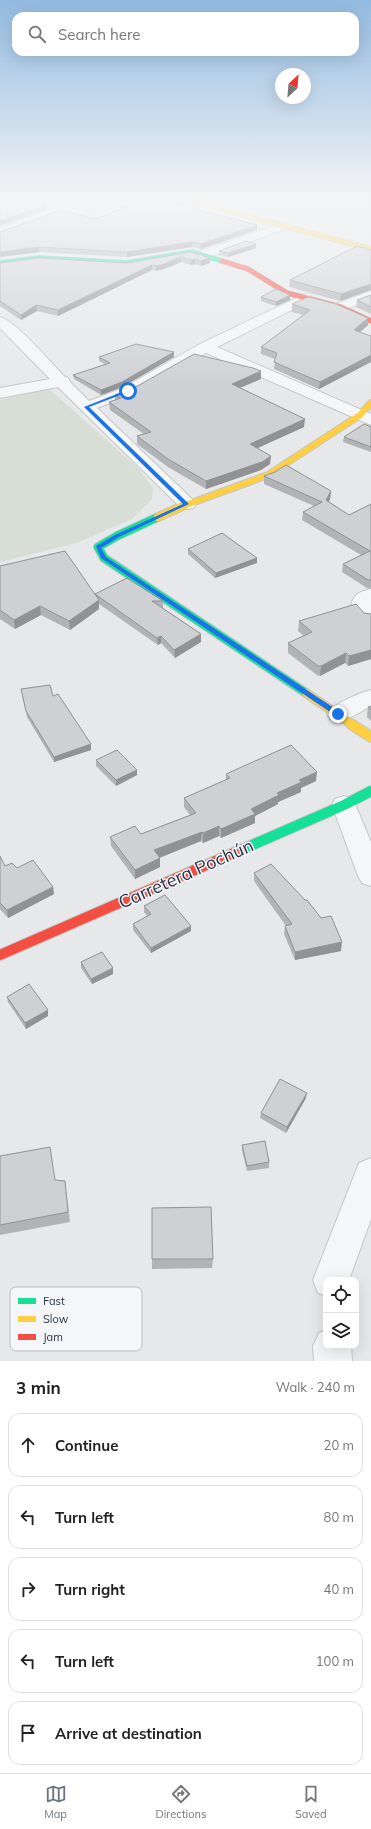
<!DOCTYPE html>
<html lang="en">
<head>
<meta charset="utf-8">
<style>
	body { margin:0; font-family:Mulish,sans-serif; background:#f2f2f2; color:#222 }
	.controls { position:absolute; right:12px; bottom:12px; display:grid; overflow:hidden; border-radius:8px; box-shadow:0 4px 16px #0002 }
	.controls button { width:36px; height:36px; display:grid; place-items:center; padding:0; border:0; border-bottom:1px solid #e0e0e0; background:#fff; color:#222; font:20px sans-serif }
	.compass { position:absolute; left:275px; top:68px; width:36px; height:36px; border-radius:50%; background:#fff; box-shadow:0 4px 16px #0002; rotate:26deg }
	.stop { position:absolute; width:12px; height:12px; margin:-9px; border:3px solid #1a73e8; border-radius:50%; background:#fff }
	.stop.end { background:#1a73e8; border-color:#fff; box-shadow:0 1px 4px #0008 }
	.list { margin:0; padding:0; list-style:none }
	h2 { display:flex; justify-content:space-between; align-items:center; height:52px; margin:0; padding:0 16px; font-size:17px }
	h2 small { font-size:13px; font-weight:400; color:#767676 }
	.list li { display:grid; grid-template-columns:26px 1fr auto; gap:12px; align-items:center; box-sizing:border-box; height:64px; margin:0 8px 8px; padding:0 8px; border:1px solid #e0e0e0; border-radius:12px }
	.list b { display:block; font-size:15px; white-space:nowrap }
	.list em { font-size:13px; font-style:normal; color:#767676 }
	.icon { flex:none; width:22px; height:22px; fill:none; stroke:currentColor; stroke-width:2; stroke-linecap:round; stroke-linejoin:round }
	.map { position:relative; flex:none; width:371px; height:1361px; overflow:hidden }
	.search { position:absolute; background:#fff; box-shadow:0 4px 16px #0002; left:12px; right:12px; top:12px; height:44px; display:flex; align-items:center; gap:10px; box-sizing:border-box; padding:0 14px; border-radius:12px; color:#767676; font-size:15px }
	.sheet { height:412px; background:#fff }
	nav { display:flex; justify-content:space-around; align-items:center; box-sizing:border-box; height:56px; border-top:1px solid #e0e0e0; background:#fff; font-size:11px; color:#767676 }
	nav a { display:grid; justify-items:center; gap:2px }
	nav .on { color:#6c737f }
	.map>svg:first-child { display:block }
</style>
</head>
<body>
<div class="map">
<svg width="371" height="1361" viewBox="0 0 371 1361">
	<rect width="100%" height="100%" fill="#e6e8ea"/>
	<path fill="#d6ded6" d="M49 389 138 468 153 488 152 499 132 519 76 543 0 562V400Z"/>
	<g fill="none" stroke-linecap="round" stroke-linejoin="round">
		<defs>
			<path id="street" d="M77 200H92L91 202 0 236V228Z
				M283 223 287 224 289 226 287 228 206 258H198L196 255 198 252Z
				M371 291V300L341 311 336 310 334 307 336 304Z
				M305 294 310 295 312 298 310 301 217 347 371 414V425L206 353 133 394 97 408 193 500 196 504 193 508 187 509 181 508 58 387 0 398V388L50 379 0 328V317C16 321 52 364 65 377L68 378 70 382 89 401 123 388 200 344Z
				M371 589V623L364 621 351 607C353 594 359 592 371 589Z
				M371 690V706C358 713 345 723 330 719L327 714C333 704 359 693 371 690Z
				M344 796 353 799 371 842V886L362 883 358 876 332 805 335 799Z
				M371 1158V1219L349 1280H326V1296L318 1293 313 1280 359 1163Z
				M326 1330V1346H351L352 1361H314L313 1346 319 1333Z"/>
			<path id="fast-far2" d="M0 263 39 258 127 263 192 252 222 261"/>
			<path id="fast-far1" d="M158 517 117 536 98 547 104 558 306 693"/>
			<path id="fast" d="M243 849 344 805 371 791"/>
			<path id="slow-far3" d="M187 200 371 249"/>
			<path id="slow-far2" d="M183 506 268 475 360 415 371 403"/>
			<path id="slow-far1" d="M158 517 185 505
				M306 693 353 725"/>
			<path id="slow" d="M351 724 371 737"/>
			<path id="jam-far1" d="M222 261 248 269 287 293 341 307 371 321"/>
			<path id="jam" d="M0 955 243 849"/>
		</defs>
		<use href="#street" stroke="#c4c6c8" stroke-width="2"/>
		<use href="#fast-far2" stroke="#c4c6c8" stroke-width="6"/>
		<use href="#fast-far1" stroke="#c4c6c8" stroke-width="10"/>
		<use href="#fast" stroke="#c4c6c8" stroke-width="12"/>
		<use href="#slow-far3" stroke="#c4c6c8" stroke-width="6"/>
		<use href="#slow-far2" stroke="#c4c6c8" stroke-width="8"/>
		<use href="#slow-far1" stroke="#c4c6c8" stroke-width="10"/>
		<use href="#slow" stroke="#c4c6c8" stroke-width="12"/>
		<use href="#jam-far1" stroke="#c4c6c8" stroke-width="6"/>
		<use href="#jam" stroke="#c4c6c8" stroke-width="12"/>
		<use href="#street" fill="#f5f6f7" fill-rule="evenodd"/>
		<use href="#fast-far2" stroke="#16e098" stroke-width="5"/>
		<use href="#fast-far1" stroke="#16e098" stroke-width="8"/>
		<use href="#fast" stroke="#16e098" stroke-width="10"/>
		<use href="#slow-far3" stroke="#ffcf43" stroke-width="5"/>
		<use href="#slow-far2" stroke="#ffcf43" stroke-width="6"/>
		<use href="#slow-far1" stroke="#ffcf43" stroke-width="8"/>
		<use href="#slow" stroke="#ffcf43" stroke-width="10"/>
		<use href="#jam-far1" stroke="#f24e42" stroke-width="5"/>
		<use href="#jam" stroke="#f24e42" stroke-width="10"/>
	</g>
	<path fill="#b1b3b5" d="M185 200V204L182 206 257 225V230L201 249 192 247 127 257 39 252 0 257V232L95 219Z
		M256 244V248L228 257 219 255V251Z
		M357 246 340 301 289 287 290 280Z
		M191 252 210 258V263L201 266 195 264 191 265 181 262 164 269 156 271 152 270 58 316 37 311 21 320 0 306V263H127Z
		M371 295V314L356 307 357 300Z
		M261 297 290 300 276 306 261 301Z
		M292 304 368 325 360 332 371 336V362L319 389 274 369 275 359 261 354V347L303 315 292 312Z
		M174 352V357L122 387 101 395 74 379 73 375 105 364 99 361V357Z
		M261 379 240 388 304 427 257 448 270 464 261 470 206 489 168 467 137 444V436L144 434 110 410 109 402 115 400V395Z
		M371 427V452L343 442 344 437Z
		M264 476 331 491 330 499 329 502 349 515 371 504V589L367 588 342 572 343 564 361 555 302 520 303 512 314 506 264 484Z
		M188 549 257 558V563L215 578 188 554Z
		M0 566 95 594 163 601V608L201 634V642L175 658 161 643 158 645 99 604V609L70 630 41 615 15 629 0 619Z
		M364 613 371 614V659L348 666 345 663 320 676 317 675 288 653V643L304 636 298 631 299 621Z
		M21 689 53 696 91 750 54 762 27 717Z
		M371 706V721L367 717 368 707Z
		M96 760 137 770V775L116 786 96 766Z
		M226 774 316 781 301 788V792L278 802V804L255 816V823L221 838 219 836 203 843 201 841 159 858 160 867 135 879 111 846 110 837 141 834 190 815 184 807V798L226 780Z
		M0 856 5 866 17 868 53 887 54 894 8 918 0 909Z
		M254 873 341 951 295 960 284 934 285 926H286L254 881Z
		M144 906 191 931 151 953 133 930V924L147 916 144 912Z
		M81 962 113 968V974L92 984 81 968Z
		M7 997 48 1010V1016L26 1029 8 1002Z
		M306 1098 286 1133 260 1118 261 1113Z
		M242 1145 269 1162V1168L247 1171 242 1150Z
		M0 1156 55 1180 65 1181 70 1222 0 1235Z
		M152 1259H213L212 1268 152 1269Z"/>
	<path fill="#909294" d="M184 200H185V204L176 209V204Z
		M45 205V210L0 226V221Z
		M257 225V230L201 249V244Z
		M192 242V247L127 257V252Z
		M256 244V248L228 257V253Z
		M39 247V252L0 257V252Z
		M181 257V262L164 269 156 271V266Z
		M210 258V263L201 266V261Z
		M195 259V264L191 265V260Z
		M152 265V270L58 316V310Z
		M371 284V290L340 301 341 294Z
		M290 295V300L276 306V302Z
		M36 305 37 311 21 320V315Z
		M368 318V325L353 338 354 330Z
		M174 352V357L122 387 101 395V390Z
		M371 355V362L319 389 320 382Z
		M261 371V379L232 391V384Z
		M305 419 304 427 249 452 250 444Z
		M271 456 270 464 261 470 206 489V481Z
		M331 491 330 499 325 508 326 500Z
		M257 558V563L215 578 216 573Z
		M99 600V609L70 630 69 621Z
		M40 606 41 615 15 629 14 620Z
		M201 634V642L175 658 174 650Z
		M161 636V643L158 645 157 638Z
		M371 650V659L348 666 349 656Z
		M346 653 345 663 320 676 321 666Z
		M91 744V750L54 762V757Z
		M137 770V775L116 786V780Z
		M317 772 316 781 301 788V792L278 802V804L255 816V823L221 838V829L251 809 299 780Z
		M219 826V836L203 843V833Z
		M202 832 201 841 154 860V850Z
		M160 858V867L135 879V870Z
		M53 887 54 894 8 918 7 910Z
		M191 926V931L151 953V948Z
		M342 942 341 951 295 960V952Z
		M113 968V974L92 984 91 979Z
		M48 1010V1016L26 1029 25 1023Z
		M307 1093 306 1098 286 1133 287 1127Z"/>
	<path fill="#ced0d3" stroke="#909294" d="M0 200H27L45 205 0 221Z
		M144 200H184L176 204 257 225 201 244 192 242 127 252 39 247 0 252V232L61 210 95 219Z
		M246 241 256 244 228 253 219 251Z
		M357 246 371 250V284L341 294 290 280Z
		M191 252 210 258 201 261 195 259 191 260 181 257 164 264 156 266 152 265 58 310 36 305 21 315 0 301V263L39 258 127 263Z
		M276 289 290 295 276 302 261 297Z
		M371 295V307L357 300Z
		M308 297 336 304 368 318 354 330 371 336V355L320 382 274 362 277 353 261 347 310 310 292 304Z
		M136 344 174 352 122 382 101 390 73 375 110 363 99 357Z
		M194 354 253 368 261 371 232 384 305 419 250 444 271 456 262 462 206 481 168 459 137 436 151 432 109 402 121 398 115 395 134 388Z
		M364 424 371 427V447L344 437Z
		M286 465 331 491 326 500 349 515 371 504V580H368L343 564 370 551 303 512 322 502 264 476 275 472Z
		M222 533 257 558 216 573 188 549Z
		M65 551 99 600 69 621 40 606 14 620 0 610V566Z
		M127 578 163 601H152L201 634 174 650 161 636 157 638 95 594Z
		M356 604 364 613 371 614V650L349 656 346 653 321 666H318L288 643 312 632 299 621Z
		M50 685 53 696 58 694 91 744 54 757 26 711 21 689Z
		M371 706V710L368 707Z
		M291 745 317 772 299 780 302 782 277 793 279 795 251 809 255 814 221 829 219 826 203 833 202 832 154 850 160 858 135 870 110 837 135 826 141 834 196 813 184 798 230 778 226 774Z
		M117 750 137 770 116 780 96 760Z
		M0 856 5 866 12 863 17 868 33 860 53 887 7 910 0 903Z
		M271 864 305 900H307L321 918 331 916 342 942 295 952 285 926 292 924 254 873Z
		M165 895 191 926 151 948 133 924 151 914 144 906Z
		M102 952 113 968 91 979 81 962Z
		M29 984 48 1010 25 1023 7 997Z
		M280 1079 307 1093 287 1127 261 1113Z
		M265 1141 269 1162 247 1166 242 1145Z
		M50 1147 55 1180 65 1181 68 1212 0 1225V1156Z
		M211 1207 213 1259H152V1208Z"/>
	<linearGradient id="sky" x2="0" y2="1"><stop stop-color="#93bae0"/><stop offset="0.51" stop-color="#f4f5f6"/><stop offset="1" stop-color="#f4f5f6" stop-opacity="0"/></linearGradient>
	<rect width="371" height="391" fill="url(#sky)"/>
	<path fill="#1a73e8" d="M127 390 131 391 89 407 189 504 119 537 101 548 106 557 340 712V716H336L101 558 96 546 115 535 183 504 84 407Z"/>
	<g text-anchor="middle" stroke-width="3" stroke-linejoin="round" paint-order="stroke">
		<g font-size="18" fill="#2b3445" stroke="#f4f6f9">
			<text transform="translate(186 874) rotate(-24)" y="6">Carretera Pochún</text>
		</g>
	</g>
	<rect x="10" y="1287" width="132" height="64" rx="6" fill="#f4f6f9" stroke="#b8bcc3" stroke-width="1"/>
	<rect x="18" y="1298" width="18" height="6" fill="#16e098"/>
	<rect x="18" y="1316" width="18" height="6" fill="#ffcf43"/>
	<rect x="18" y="1334" width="18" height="6" fill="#f24e42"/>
	<g font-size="11" fill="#2b3445">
		<text x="43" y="1305">Fast</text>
		<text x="43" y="1323">Slow</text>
		<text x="43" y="1341">Jam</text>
	</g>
</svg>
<div class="controls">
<button><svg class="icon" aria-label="locate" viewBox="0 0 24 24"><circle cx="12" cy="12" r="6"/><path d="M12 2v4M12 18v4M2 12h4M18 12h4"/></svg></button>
<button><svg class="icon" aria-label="layers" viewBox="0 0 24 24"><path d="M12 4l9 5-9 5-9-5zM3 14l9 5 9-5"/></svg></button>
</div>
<svg class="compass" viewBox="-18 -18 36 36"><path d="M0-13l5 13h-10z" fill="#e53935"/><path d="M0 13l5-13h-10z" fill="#767676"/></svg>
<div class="stop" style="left:128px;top:391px"></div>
<div class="stop end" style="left:338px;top:714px"></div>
<div class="search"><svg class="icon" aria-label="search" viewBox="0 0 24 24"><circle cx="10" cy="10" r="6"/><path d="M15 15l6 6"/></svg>Search here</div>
</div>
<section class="sheet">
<h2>3 min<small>Walk · 240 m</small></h2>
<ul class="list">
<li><svg class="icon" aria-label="ahead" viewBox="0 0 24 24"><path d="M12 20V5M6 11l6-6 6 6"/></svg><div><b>Continue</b></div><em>20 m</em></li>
<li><svg class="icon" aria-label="left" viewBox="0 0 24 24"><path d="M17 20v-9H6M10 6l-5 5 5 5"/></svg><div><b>Turn left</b></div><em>80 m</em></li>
<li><svg class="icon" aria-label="right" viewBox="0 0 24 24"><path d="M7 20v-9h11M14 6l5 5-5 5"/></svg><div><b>Turn right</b></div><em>40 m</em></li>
<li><svg class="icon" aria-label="left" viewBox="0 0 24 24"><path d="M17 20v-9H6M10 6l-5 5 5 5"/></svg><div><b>Turn left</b></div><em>100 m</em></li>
<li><svg class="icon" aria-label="arrive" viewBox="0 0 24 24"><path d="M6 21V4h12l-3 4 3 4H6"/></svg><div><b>Arrive at destination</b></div></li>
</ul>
</section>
<nav>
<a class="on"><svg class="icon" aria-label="map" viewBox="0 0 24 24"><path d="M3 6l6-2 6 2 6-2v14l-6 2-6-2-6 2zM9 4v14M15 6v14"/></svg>Map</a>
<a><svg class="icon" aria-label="directions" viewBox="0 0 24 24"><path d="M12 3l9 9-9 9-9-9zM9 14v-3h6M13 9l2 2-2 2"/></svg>Directions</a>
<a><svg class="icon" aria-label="saved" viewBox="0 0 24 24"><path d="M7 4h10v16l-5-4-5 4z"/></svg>Saved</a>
</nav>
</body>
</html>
